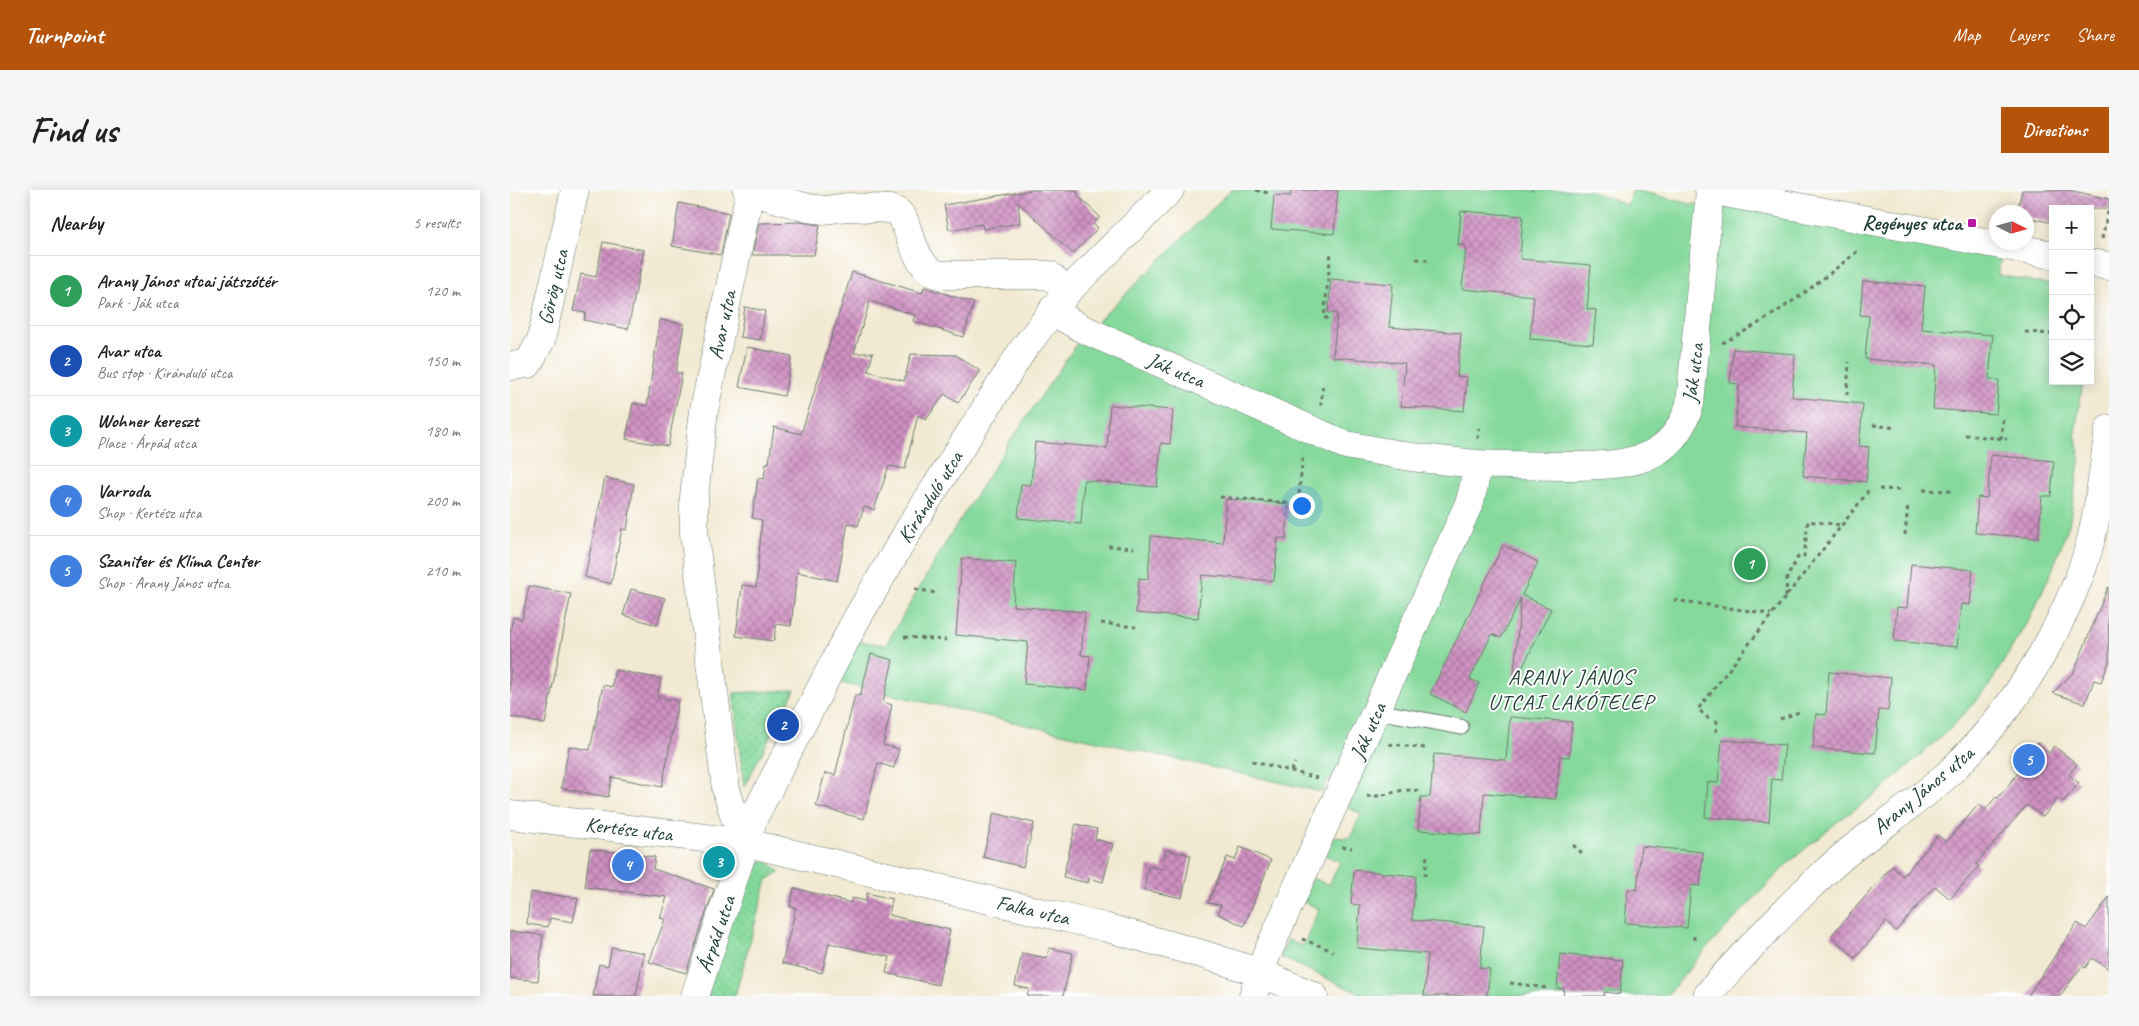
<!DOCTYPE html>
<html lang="en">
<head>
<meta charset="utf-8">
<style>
	body { margin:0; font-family:Caveat,sans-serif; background:#f6f6f6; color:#222 }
	.controls { position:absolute; right:15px; top:15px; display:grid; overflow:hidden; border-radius:0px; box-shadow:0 2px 12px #0003 }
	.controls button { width:45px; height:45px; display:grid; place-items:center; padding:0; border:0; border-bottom:1px solid #e0e0e0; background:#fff; color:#222; font:25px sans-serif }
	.compass { position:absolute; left:1479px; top:15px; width:45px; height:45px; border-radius:50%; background:#fff; box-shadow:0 2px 12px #0003; rotate:95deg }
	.you { position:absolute; left:791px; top:315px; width:18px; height:18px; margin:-12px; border:4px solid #fff; border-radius:50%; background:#1a73e8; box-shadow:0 0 0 8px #1a73e833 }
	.badge { display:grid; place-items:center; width:32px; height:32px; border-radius:50%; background:#b45309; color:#fff; font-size:16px; font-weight:700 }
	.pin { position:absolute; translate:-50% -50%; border:2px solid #fff; box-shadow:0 1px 5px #0006 }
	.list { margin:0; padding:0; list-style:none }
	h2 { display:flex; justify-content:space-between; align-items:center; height:65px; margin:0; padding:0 20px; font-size:21px }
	h2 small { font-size:16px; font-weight:400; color:#767676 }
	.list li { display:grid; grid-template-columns:32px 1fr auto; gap:15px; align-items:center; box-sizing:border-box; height:70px; padding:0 20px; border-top:1px solid #e0e0e0 }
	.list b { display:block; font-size:19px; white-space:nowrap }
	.list p { margin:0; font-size:16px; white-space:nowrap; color:#767676 }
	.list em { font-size:16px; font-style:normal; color:#767676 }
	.icon { flex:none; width:28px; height:28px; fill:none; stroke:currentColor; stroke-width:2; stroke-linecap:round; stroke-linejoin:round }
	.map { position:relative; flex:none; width:1599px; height:806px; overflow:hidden; border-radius:0px }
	header { display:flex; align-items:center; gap:30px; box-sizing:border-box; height:70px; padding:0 25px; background:#b45309; color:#fff }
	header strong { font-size:24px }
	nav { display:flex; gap:28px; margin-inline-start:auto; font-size:18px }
	.intro { display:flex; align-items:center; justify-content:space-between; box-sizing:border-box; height:120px; padding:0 30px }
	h1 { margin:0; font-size:35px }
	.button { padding:12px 22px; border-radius:0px; background:#b45309; color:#fff; font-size:18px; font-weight:700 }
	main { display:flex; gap:30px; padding:0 30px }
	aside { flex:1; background:#fff; border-radius:0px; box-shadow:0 2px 12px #0003 }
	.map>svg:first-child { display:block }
</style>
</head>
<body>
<header>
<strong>Turnpoint</strong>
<nav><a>Map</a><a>Layers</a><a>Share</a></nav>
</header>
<div class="intro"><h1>Find us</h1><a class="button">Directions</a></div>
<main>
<aside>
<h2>Nearby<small>5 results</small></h2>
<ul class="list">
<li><span class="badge" style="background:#2e9e5b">1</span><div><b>Arany János utcai játszótér</b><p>Park · Ják utca</p></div><em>120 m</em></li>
<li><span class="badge" style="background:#1a4fb4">2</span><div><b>Avar utca</b><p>Bus stop · Kiránduló utca</p></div><em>150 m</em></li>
<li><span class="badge" style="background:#0f9aa8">3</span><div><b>Wohner kereszt</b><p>Place · Árpád utca</p></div><em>180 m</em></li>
<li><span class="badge" style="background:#3f7fe0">4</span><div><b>Varroda</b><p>Shop · Kertész utca</p></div><em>200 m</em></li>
<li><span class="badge" style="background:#3f7fe0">5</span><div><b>Szaniter és Klíma Center</b><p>Shop · Arany János utca</p></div><em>210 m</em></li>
</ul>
</aside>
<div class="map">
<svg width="1599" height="806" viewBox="0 0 1599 806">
	<defs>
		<pattern id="grass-dots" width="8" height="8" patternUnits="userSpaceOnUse" patternTransform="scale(1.25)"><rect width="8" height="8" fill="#85d99b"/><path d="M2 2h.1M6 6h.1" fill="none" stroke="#72bb86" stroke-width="1.8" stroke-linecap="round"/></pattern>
		<pattern id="building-cross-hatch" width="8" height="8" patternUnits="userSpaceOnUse" patternTransform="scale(1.25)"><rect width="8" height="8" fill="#d090c3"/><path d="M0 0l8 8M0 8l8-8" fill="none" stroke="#a8779f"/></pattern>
	</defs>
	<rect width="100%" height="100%" fill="#fff"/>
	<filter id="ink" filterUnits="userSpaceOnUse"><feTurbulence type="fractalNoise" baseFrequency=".02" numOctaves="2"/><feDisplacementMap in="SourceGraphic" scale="10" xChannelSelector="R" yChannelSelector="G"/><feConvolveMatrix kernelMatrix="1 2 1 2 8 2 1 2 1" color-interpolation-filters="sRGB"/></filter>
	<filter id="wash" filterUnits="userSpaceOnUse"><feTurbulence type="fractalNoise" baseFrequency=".0096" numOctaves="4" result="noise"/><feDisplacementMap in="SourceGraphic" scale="20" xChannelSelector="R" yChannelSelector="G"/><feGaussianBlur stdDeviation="1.12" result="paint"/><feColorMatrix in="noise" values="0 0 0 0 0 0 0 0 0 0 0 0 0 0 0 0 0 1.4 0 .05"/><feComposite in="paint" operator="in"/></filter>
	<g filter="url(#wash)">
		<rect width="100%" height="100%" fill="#f1e9d1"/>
		<path fill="url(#grass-dots)" stroke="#528b68" d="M285 500 234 597 224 512V503Z
			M256 670 270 682 257 690 225 806H192L235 679Z"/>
		<path fill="#85d99b" stroke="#528b68" d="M721 0H1078L1117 15 1123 0H1125L1181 14 1216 15 1491 66 1488 85 1543 95V191H1573L1565 243 1570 266 1559 335 1541 383 1519 429 1479 496 1442 537 1369 602 1327 632 1275 676 1194 761 1157 806H855L770 767 778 750 793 756 809 719 792 711 802 688 819 695 830 672 813 664 821 647 840 648 851 624 837 617 844 599 819 588 812 602 326 492 348 451 376 455 436 352 501 250 571 148Z"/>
		<g id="blocks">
			<path fill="url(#building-cross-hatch)" d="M522 0H567L568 6 590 27 583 34 588 38 563 64 508 12 510 33 473 39 472 34 439 40 434 15Z
				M781 0H828L824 44 761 39 764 5 780 6Z
				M1512 0H1559L1599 9V19H1543V33L1516 27V22H1507Z
				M169 13 219 23 211 65 162 56Z
				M951 21 1013 26 1010 69 1081 75 1077 119 1086 120 1083 154 1020 149 1024 106 952 99 956 56 948 55Z
				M290 32 310 35 304 65H242L249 33Z
				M93 52 134 60 118 139 74 130 76 123 63 121 71 84 86 87Z
				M342 82 412 103 414 97 464 113 453 147 403 131 405 125 360 111 344 163H363L358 181 394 191 401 164 446 165 470 181 448 213 434 204 416 230 408 225 395 279 379 276 364 320 354 317 348 336 338 333 327 391 287 382 281 436 266 434 264 451 226 446 232 395 246 397 252 330 242 328 248 288 254 289 256 273H259L264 237 291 244Z
				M821 89 883 94 879 137 951 143 947 186 957 187 954 221 891 216 895 173 823 167 827 124 818 123Z
				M1353 91 1415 96 1411 139 1483 145 1479 189 1489 190 1486 224 1423 219 1426 175 1355 169 1359 126 1350 125Z
				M235 117 255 121 250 150 230 147Z
				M150 130 174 134 166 183H172L158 256 116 249 123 213 137 216Z
				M237 157 282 166 274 206 229 197Z
				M1223 159 1285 164 1282 207 1353 214 1349 256 1359 257 1356 292 1293 286 1297 243 1225 237 1229 194 1220 193Z
				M600 215 663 220 660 254 651 253 647 297 574 290 571 334 508 328 511 294 521 295 525 252 597 258Z
				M1481 265 1544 271 1541 306H1532L1528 348 1465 343 1468 307 1477 308Z
				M95 288 124 294 117 340 112 339 101 394 75 387Z
				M716 309 779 314 776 349 768 348 764 391 692 385 688 428 626 423 629 388 638 389 641 346 713 353Z
				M993 355 1028 372 1012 405 1041 419 1005 493H1003L1011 408 991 448 982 444 960 489 969 493 956 522 920 504Z
				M452 368 506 373 503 416 575 422 571 465 580 466 577 500 514 494 518 452 446 445Z
				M1401 374 1463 380 1460 415 1451 414 1447 457 1384 451 1387 417 1397 418Z
				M19 396 61 404 35 534 0 527V443L3 427 12 429Z
				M1598 397 1599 472 1591 492 1584 490 1575 514 1543 503 1564 482Z
				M121 399 155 408 147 435 113 425Z
				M361 464 383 470 373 512 382 515 373 555 389 559 384 578 368 573 354 629 306 616 315 583 325 585 345 505 350 506Z
				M105 480 151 489 147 507 168 511 152 597 102 587 98 607 51 598 59 556 80 560 93 495 102 497Z
				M1319 482 1381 488 1378 521 1369 520 1365 563 1303 558 1306 524 1316 525Z
				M1000 527 1062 532 1059 567 1050 566 1046 609 974 603 971 645 908 640 911 607H920L924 564 996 570Z
				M1212 550 1275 555 1271 590 1262 589 1259 632 1195 627 1198 592 1208 593Z
				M1527 553 1539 563 1544 556 1567 574 1559 585 1569 593 1553 612 1548 608 1533 627 1517 615 1466 674 1469 676 1440 709 1425 696 1386 741 1376 732 1345 768 1321 746 1382 676 1393 686 1428 645 1436 652 1469 614 1475 620 1486 607 1488 608 1509 582 1508 571Z
				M484 623 524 633 513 677 473 667Z
				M566 634 587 639 585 649 603 654 593 692 579 688 578 693 553 687Z
				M1131 656 1193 662 1190 696 1181 695 1177 738 1115 733 1118 699 1127 700Z
				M730 657 761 670 734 736 708 724 711 715 698 713 717 667 725 670Z
				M80 659 145 667 143 679 204 699 176 783 139 772 155 729 150 728 157 707 75 697Z
				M656 660 681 665 672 708 634 700 638 676 652 679Z
				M844 680 906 686 902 730 974 736 970 778 980 779 977 806H914L918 764 847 758 850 715 841 714Z
				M284 698 341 713 342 708 356 711 357 703 382 709 379 725 440 740 428 795 376 783 380 767 319 753 312 783 272 773 286 718 280 717Z
				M20 702 68 708 63 732 40 728 38 737 17 734Z
				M1599 707V779L1582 768 1575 778 1572 776 1550 806H1518L1567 733 1576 739Z
				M0 741 33 745 28 791 0 788Z
				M102 757 134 763 126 806H83L89 774 98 776Z
				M540 758 563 763 553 806H517L519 799 505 796 512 763 537 768Z
				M1050 764 1113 770 1110 804 1094 802V806H1053L1054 799 1047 798Z"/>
		</g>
	</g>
	<g filter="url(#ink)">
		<use href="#blocks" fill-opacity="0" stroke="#68796b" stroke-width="1"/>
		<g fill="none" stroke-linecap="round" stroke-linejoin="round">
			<defs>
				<path id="service" d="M867 521 951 537"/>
				<path id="minor" d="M237 0 298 18 315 20 337 17 381 19 388 22 393 28C401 47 408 81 430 85H539L558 101
					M1199 0 1543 65
					M1580 73 1599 76
					M543 119 554 128 573 139 836 255 901 267 966 274
					M0 176 18 174 31 150 65 0
					M0 625 237 653 594 737 692 764 751 783 804 806
					M237 653 224 625 216 599 184 343V307L194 220 240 1
					M185 806 244 627 346 430 401 336 512 161 558 101 660 0
					M743 806 756 766 960 311 964 295 966 274C999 275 1030 276 1063 276 1116 275 1162 274 1180 214L1200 0
					M1197 806C1210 789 1225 774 1240 758 1272 724 1306 688 1343 658 1375 633 1409 611 1438 584 1495 530 1539 462 1568 390 1587 343 1592 289 1599 239"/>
			</defs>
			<use href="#service" stroke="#68796b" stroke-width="17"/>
			<use href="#minor" stroke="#68796b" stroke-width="29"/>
			<path stroke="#68796b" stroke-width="3" stroke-dasharray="4 4" stroke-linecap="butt" d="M746 0 758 3
				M1022 1V0
				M1592 49 1599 17
				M906 69 918 70
				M818 128H814L821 61
				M1515 142 1543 144
				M1212 153C1265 127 1305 96 1350 59
				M1337 205 1339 172
				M811 216 813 192
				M1363 235 1387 238
				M1455 245 1497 249
				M968 249 969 238
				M1491 249 1493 228
				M1369 299 1391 300
				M1413 300 1443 301
				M789 304 793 264
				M710 307 788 314
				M1395 345 1398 314
				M598 356 624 358
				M405 399 426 403
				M1276 407 1277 386C1282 381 1284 372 1289 366H1294L1298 331 1331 335
				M1164 410 1261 424
				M591 433 626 437
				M394 447 436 450
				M1199 529 1188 519 1357 303 1358 298
				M1270 529 1292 521
				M1206 542 1207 529
				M879 554 915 558
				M742 571 807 588
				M781 581 785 573
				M857 606C878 608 886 597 909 601
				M1063 655 1072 663
				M832 657 842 658
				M915 686 917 665
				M792 749 823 761
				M1184 750V742
				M1000 793 1038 798"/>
			<use href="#service" stroke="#fff" stroke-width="15"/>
			<use href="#minor" stroke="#fff" stroke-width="28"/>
		</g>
	</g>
	<rect fill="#b5179e" stroke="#fff" stroke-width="2" x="1457" y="28" width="10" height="10" rx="2.5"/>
	<g text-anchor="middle" stroke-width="4" stroke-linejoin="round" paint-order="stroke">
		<g font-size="21" font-weight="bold" fill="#1f3d34" stroke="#fff" text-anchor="end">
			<text x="1452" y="40">Regényes utca</text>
		</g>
		<g font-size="21" fill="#1f3d34" stroke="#fff">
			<text transform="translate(43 97) rotate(-77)" y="7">Görög utca</text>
			<text transform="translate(212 135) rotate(-78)" y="7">Avar utca</text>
			<text transform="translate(666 180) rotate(23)" y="7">Ják utca</text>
			<text transform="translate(1183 183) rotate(-83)" y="7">Ják utca</text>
			<text transform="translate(420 307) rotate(-58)" y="7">Kiránduló utca</text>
			<text transform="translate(858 541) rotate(-66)" y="7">Ják utca</text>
			<text transform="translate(1413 600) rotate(-40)" y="7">Arany János utca</text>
			<text transform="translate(119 639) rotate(7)" y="7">Kertész utca</text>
			<text transform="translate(523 720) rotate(13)" y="7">Falka utca</text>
			<text transform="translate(206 744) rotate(-71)" y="7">Árpád utca</text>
		</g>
		<g font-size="22" letter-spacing="1" fill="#1f3d34" stroke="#fff">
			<text x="1061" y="494">ARANY JÁNOS<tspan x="1061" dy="25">UTCAI LAKÓTELEP</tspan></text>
		</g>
	</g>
</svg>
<div class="controls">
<button>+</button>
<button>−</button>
<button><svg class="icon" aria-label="locate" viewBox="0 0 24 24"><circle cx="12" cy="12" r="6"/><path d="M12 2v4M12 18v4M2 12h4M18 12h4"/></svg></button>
<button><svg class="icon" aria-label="layers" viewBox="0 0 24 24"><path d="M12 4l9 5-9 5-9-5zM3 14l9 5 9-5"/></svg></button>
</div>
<svg class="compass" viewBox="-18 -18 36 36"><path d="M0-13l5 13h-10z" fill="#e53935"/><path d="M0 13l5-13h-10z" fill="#767676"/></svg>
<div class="you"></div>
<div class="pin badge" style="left:1240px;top:374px;background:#2e9e5b">1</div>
<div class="pin badge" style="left:273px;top:535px;background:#1a4fb4">2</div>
<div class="pin badge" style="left:209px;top:672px;background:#0f9aa8">3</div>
<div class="pin badge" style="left:118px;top:675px;background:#3f7fe0">4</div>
<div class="pin badge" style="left:1519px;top:570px;background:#3f7fe0">5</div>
</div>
</main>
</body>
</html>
